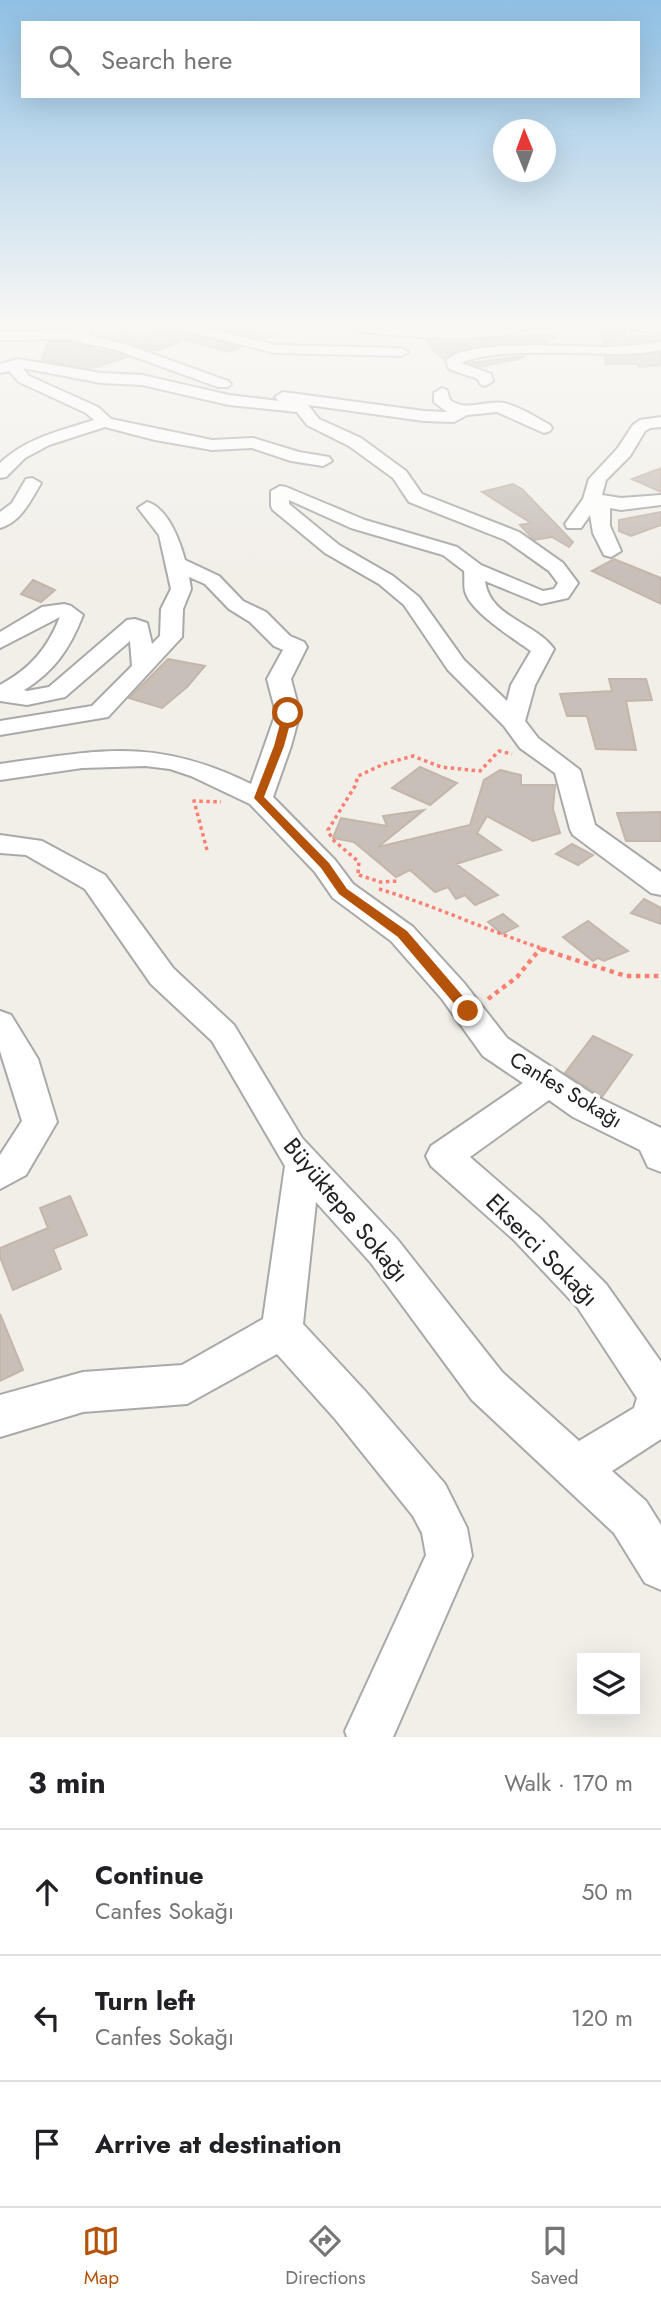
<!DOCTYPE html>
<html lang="en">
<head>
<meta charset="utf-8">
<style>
	body { margin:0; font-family:Jost,sans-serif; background:#f2f2f2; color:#202124 }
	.controls { position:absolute; right:21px; bottom:21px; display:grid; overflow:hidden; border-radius:0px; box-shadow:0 7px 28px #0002 }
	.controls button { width:63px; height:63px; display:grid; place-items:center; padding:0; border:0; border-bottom:2px solid #e0e0e0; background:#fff; color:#202124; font:35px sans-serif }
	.compass { position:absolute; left:493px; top:119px; width:63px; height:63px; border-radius:50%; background:#fff; box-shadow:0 7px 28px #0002; rotate:359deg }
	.stop { position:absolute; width:21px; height:21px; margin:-16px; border:5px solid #b45309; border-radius:50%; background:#fff }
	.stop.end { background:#b45309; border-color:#fff; box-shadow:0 2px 7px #0008 }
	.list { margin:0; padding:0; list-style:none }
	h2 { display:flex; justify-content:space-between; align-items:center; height:91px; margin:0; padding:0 28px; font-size:30px }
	h2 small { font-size:23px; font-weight:400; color:#757577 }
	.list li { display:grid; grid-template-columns:46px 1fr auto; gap:21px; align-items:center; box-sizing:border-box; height:126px; padding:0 28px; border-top:2px solid #e0e0e0 }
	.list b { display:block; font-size:26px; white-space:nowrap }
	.list p { margin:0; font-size:23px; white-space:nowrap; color:#757577 }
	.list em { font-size:23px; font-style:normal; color:#757577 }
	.icon { flex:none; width:38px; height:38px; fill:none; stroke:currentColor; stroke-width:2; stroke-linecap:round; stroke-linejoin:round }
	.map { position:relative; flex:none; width:661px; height:1737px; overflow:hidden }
	.search { position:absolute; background:#fff; box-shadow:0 7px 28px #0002; left:21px; right:21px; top:21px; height:77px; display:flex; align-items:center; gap:18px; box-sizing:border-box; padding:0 24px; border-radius:0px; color:#757577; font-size:26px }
	.sheet { height:469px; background:#fff }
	nav { display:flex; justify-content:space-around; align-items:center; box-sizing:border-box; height:98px; border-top:2px solid #e0e0e0; background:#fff; font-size:19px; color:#757577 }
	nav a { display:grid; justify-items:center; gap:4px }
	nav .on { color:#b45309 }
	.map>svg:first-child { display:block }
</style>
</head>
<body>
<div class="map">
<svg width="661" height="1737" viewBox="0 0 661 1737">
	<rect width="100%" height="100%" fill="#f2efe9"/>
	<path fill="#c7bfb8" stroke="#c4b6ab" stroke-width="2" d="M148 327H177L181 333 241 347 229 352 184 340 160 350H148L102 336 125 329 147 336Z
		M211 327H218L279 333 262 339Z
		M600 327H623L625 337 661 334V340L603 344Z
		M562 333 546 343 475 346 457 351 444 359 433 350 427 340H472Z
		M48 342H68L127 357 90 369 42 360Z
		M661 353V365L640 367 636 364H606L605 356Z
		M525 356 519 359 479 367 469 363Z
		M661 468V492L632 479Z
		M513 484 522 489 573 542 569 547 552 537 534 540 520 525 531 523 482 492Z
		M661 512V525L631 536 619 531V520Z
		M614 559 661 578V604L592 571Z
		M33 580 55 590 41 602 21 594Z
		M168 659 205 666 187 687 162 708 129 698Z
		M609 679H646L652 700 626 701 636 750 596 749 587 716H567L560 694 612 691Z
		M420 767 457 783 430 805 392 788Z
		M500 770 521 775V785H555L553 809 560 833 533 841 487 816 477 833 501 850 456 864 498 895 475 905 465 895 456 899 448 887 435 892 410 870 396 877 354 842 333 838 341 818 387 826 383 816 424 810 378 847 470 825 484 780Z
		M661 812V841H626L617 813Z
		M572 844 593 855 578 865 556 854Z
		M644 899 661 908V924L631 913Z
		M503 914 518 926 502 934 488 922Z
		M588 921 613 940 628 951 604 961 598 958 593 961 563 937Z
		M593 1036 632 1055 602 1097 565 1073Z
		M70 1196 87 1235 53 1249 61 1269 13 1290 0 1257V1248L48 1228 40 1208Z
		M0 1314 23 1370 0 1381Z"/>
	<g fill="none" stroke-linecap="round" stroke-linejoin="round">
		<defs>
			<path id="minor" d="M180 327H202L275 345 401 348 408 352 401 356 275 353 182 330Z
				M353 327H528C508 344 384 337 355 330Z
				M631 327H661V331H638Z
				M84 328 91 332 87 335 125 344 228 381 231 384 228 387H218L116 350 66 339 0 340V332L66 331Z
				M661 342V350L643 353C594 357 501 345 461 363L491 374 493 381 485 386 480 384 478 379 449 369 446 361C468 338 573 347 607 347 625 346 643 345 661 342Z
				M18 359 101 373 142 375 229 395 279 401 275 397 283 392 424 411 447 412 434 402V393L442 388 447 390 450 400C465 412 486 400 504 403 521 407 535 417 550 425L552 428 550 431 544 433 497 412 467 415 454 422 424 421 308 405 319 419 361 438 406 471 422 494 519 532 563 563 578 583 568 598 541 604 485 581C489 617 536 623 554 649L535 685 525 721 538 738 580 770 595 825 661 872V895L651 893 573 835 570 829 555 773 520 748 504 726 448 670 404 605 379 584 325 553 273 510 271 506V491L280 486 286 487 365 520 457 547 481 565 543 591 554 589 558 583 549 571 505 540 409 502 393 478 349 446 307 425 297 412 229 405 142 385 101 383 23 368 29 376 98 407 111 419 212 440 253 438 299 452 329 457 332 461 323 466 291 461 252 448 212 450 155 440 105 427 49 445 25 458 6 477 0 478V463C26 438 60 431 94 420L86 413 19 382 9 371 0 373V364ZM289 500 351 528 443 555 464 571C465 578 463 588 466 594 473 613 514 639 531 651L511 685 507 701 464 660 419 597 393 576 339 545 289 504Z
				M661 417V427L650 428 645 431 630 456 606 480 602 495 621 498 661 495V505L621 510 610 508V526L621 551 611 557 604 555 593 533 590 515 581 528H567L565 524 583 499 589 479 617 449 633 425 640 420Z
				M32 478 41 483C31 500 21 522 0 528V512L12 503 26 479Z
				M147 502C168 508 180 541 185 560L219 576 243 601 266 612 290 636 304 642 307 647 291 679 300 713 291 746 273 797 335 860 353 884 413 927 464 983 507 1038 597 1097 661 1128V1172L648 1167 640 1150 573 1117 549 1100 470 1157 540 1218 606 1284 661 1362V1439L612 1471 646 1501 661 1525V1590L645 1583 614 1533 472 1400 371 1263 316 1202 303 1324 366 1392 445 1484 467 1528 472 1556 393 1737H347L345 1731 426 1555 422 1533 413 1516 336 1420 277 1354 187 1404 83 1412 0 1437V1395L83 1372 182 1365 263 1319 285 1166 212 1041 151 984 85 889 26 855 0 853V835L42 841 105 875 173 968 234 1025 302 1138 397 1239 502 1372 579 1441 634 1408 637 1398 578 1308 514 1240 431 1166 426 1156 431 1146 523 1083 483 1056 442 999 391 941 333 898 315 872 250 804 191 776 170 769 145 766 82 768 0 780V764C102 750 155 737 251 784L276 713 267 679 283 650 274 646 250 622 229 609 205 584 189 577 191 589 183 609 182 637 108 717 0 735V721L92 706 132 666 130 641 65 697 27 705 0 701V685C31 668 47 649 60 617L0 648V632L42 607 64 604 71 606 83 615C70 648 55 671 24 690L27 691 49 687 127 620 135 619 147 623 152 644 160 636 161 609 171 589 159 535 138 508Z
				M0 1011 11 1015 38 1059 57 1122 26 1175 0 1189V1155L22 1121 0 1051Z"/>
		</defs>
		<use href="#minor" stroke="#a9a9a9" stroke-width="4"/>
		<path stroke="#fa8072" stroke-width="3.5" stroke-dasharray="3.5 3.5" stroke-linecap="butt" d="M207 850 194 801 221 802
			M358 873 359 862 332 839 328 830 355 786 358 776 384 764 413 756 441 767 480 771 499 751 512 754
			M359 875 380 882 399 881
			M379 889C436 906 490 932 547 950
			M539 950 540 948"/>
		<path stroke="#fa8072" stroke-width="4.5" stroke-dasharray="4.5 4.5" stroke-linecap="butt" d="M541 949 626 976H661
			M488 999 517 977 540 949"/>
		<use href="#minor" fill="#fff" fill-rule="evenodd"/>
	</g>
	<linearGradient id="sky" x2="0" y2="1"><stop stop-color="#8fc0e4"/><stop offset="0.57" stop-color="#f9f8f5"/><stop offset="1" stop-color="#f9f8f5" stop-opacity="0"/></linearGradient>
	<rect width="661" height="570" fill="url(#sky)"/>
	<path fill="#b45309" d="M288 710 293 713 284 746 264 797 329 863 347 889 407 931 473 1008V1014H463L398 937 339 894 321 868 254 798 274 746 283 713Z"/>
	<g text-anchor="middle" stroke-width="7" stroke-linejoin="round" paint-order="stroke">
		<g font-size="21" fill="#222" stroke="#fff">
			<text transform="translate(566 1090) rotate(31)" y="7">Canfes Sokağı</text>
		</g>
		<g font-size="24" fill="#222" stroke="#fff">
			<text transform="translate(346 1210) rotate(50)" y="8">Büyüktepe Sokağı</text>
			<text transform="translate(542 1250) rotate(45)" y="8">Ekserci Sokağı</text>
		</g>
	</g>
</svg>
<div class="controls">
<button><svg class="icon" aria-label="layers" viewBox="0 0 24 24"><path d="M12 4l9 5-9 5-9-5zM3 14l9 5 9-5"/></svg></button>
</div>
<svg class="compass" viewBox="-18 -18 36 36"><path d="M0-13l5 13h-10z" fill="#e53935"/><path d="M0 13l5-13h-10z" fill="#757577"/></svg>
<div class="stop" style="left:288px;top:713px"></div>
<div class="stop end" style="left:468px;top:1011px"></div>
<div class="search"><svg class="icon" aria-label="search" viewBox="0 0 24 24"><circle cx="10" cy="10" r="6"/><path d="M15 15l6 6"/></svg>Search here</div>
</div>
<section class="sheet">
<h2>3 min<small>Walk · 170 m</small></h2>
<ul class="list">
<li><svg class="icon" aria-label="ahead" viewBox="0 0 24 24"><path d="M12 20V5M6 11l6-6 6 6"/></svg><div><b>Continue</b><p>Canfes Sokağı</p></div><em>50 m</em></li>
<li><svg class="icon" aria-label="left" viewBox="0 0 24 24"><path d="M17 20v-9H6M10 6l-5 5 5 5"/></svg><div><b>Turn left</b><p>Canfes Sokağı</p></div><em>120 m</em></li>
<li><svg class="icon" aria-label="arrive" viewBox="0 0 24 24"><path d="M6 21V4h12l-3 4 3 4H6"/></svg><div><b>Arrive at destination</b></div></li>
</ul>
</section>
<nav>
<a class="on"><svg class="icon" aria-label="map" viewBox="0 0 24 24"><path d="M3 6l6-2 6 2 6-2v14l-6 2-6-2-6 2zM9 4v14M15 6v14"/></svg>Map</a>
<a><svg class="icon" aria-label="directions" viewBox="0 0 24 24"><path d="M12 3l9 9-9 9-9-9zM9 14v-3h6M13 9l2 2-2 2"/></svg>Directions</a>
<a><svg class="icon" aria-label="saved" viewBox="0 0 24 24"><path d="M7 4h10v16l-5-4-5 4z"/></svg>Saved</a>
</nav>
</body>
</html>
